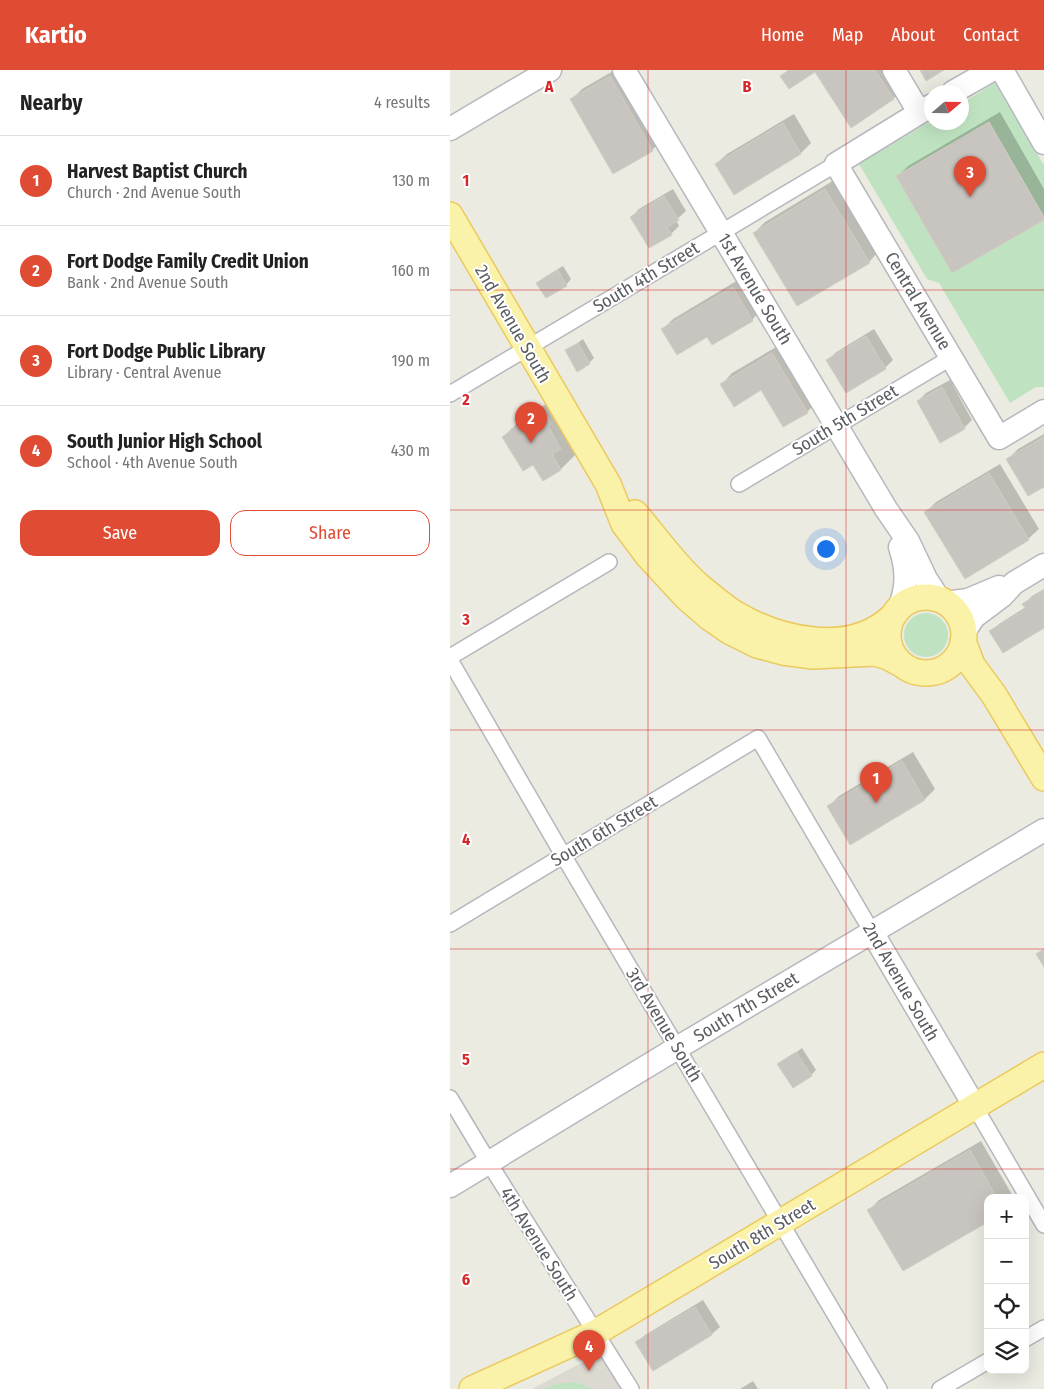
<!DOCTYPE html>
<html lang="en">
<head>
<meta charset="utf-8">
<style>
	body { margin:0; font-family:"Fira Sans Condensed",sans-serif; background:#f6f6f6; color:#222 }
	.controls { position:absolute; right:15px; bottom:15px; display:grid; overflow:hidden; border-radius:10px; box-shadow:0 5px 20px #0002 }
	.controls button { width:45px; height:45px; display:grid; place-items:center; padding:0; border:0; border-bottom:1px solid #e0e0e0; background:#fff; color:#222; font:25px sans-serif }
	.compass { position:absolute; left:474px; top:15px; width:45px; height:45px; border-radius:50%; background:#fff; box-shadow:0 5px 20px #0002; rotate:70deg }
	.you { position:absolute; left:375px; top:478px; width:18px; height:18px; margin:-12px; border:4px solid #fff; border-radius:50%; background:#1a73e8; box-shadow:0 0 0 8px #1a73e833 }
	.badge { display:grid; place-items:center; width:32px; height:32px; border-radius:50%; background:#e04b34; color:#fff; font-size:16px; font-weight:700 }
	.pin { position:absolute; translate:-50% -41px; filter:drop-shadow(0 1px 2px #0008) }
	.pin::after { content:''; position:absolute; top:26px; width:18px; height:15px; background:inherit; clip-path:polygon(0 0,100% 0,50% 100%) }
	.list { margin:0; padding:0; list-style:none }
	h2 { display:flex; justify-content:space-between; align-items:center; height:65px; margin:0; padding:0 20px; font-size:21px }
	h2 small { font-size:16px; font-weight:400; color:#767676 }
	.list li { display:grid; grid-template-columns:32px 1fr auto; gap:15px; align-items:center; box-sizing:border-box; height:90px; padding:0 20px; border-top:1px solid #e0e0e0 }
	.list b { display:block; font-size:19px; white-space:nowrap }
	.list p { margin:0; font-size:16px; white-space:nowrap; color:#767676 }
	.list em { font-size:16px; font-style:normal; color:#767676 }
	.actions { display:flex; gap:10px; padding:15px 20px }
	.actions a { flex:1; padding:11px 0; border:1px solid #e04b34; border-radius:15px; text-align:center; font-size:18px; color:#e04b34 }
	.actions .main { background:#e04b34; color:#fff }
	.icon { flex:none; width:28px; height:28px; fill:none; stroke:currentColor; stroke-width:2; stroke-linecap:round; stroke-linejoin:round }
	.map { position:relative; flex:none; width:594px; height:1319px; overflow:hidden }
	header { display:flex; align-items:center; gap:30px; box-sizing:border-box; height:70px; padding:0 25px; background:#e04b34; color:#fff }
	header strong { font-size:24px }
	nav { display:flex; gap:28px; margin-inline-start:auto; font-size:18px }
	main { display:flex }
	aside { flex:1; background:#fff }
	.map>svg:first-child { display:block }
</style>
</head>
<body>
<header>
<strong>Kartio</strong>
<nav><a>Home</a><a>Map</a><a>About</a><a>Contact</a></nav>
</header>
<main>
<aside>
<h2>Nearby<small>4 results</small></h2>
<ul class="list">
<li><span class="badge">1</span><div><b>Harvest Baptist Church</b><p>Church · 2nd Avenue South</p></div><em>130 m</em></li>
<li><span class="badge">2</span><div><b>Fort Dodge Family Credit Union</b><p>Bank · 2nd Avenue South</p></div><em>160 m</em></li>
<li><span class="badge">3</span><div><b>Fort Dodge Public Library</b><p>Library · Central Avenue</p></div><em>190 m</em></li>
<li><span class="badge">4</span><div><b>South Junior High School</b><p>School · 4th Avenue South</p></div><em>430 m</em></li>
</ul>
<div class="actions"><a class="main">Save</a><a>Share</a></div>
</aside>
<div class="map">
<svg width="594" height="1319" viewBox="0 0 594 1319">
	<rect width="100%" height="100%" fill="#ecebe2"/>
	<path fill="#dcdad0" d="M150 1283 173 1319H82Z"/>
	<path fill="#bfe3c1" d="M545 13 594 95V317H586L560 333 489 213 477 209 409 94 481 51 482 52H512V33Z
		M454 565a22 22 0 1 1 44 0a22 22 0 1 1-44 0Z
		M125 1312 144 1319H93L106 1314Z"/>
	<path fill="#0003" d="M165 0 213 69 202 80 164 102 122 29 132 19Z
		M338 0H442L454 18 444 28 365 0 332 6Z
		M550 42 594 119V148L502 202 447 107 458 96Z
		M344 44 361 73 351 83 284 123 266 94 277 84Z
		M386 109 429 181 419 192 304 163 315 152Z
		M223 119 236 141 226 150 229 156 221 164 182 147 189 139Z
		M113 196 121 209 116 215 88 213 93 208Z
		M293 207 312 239 302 250 257 266 213 259 223 249Z
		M424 259 443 290 435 298 378 291 385 283Z
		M133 269 144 288 139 293 117 281Z
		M333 273 368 331 357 342 311 319 272 314 282 303Z
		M500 310 522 350 514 358 491 371 468 331 476 323Z
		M109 327 118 370 126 384 111 399 94 409 84 393 53 367 76 345Z
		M594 364V415L579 424 558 389 568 379Z
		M550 394 589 459 578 469 476 442 486 432Z
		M594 519V557L553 581 541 561 549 554 576 537 574 534 582 526Z
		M463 682 485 719 475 729 379 736 389 726Z
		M352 978 366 1000 361 1005 329 995Z
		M531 1071 564 1128H538L418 1141 429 1130Z
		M253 1230 270 1257 262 1264 187 1273 195 1265Z
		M303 1311 308 1319H290Z"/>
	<path fill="#c8c4bf" stroke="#d1cdc1" d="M339 0H425L444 29 401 58 365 2 339 19 330 6Z
		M470 0H494L476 11Z
		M160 6 203 81 163 104 120 29Z
		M539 52 594 147V150L502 203 446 106Z
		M333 53 351 84 284 125 265 94Z
		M375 119 420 193 347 236 303 163Z
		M214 126 229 150 217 157 222 165 199 178 180 147Z
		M108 200 117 216 96 228 86 213Z
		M283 217 303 251 262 275 257 267 227 285 211 259Z
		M416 266 436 299 396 323 376 290Z
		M128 273 140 294 127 302 115 280Z
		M322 283 358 343 333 357 311 320 284 337 270 314Z
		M492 317 515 359 490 373 467 331Z
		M94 341 101 354 98 356 111 379 102 384 111 400 93 411 83 395 73 401 52 367 61 361 60 360Z
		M594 367V417L578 426 556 389Z
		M539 403 579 470 515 509 474 442Z
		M594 520V558L553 583 539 561 576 539 572 534Z
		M452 691 475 730 400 775 377 736Z
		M594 879V897L586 884Z
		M346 982 362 1006 343 1018 327 994Z
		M520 1080 547 1128H538V1152L453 1201 417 1140Z
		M245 1237 262 1265 203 1301 185 1272Z"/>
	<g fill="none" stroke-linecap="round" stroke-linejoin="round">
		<defs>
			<path id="street" d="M0 324 386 94
				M289 414 502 287
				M0 587 159 492
				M0 590 113 785 429 1319
				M0 854 308 668 422 862
				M0 1028 39 1093 181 1319
				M525 1037 594 1155
				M575 1269 594 1258
				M490 1319 538 1291"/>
			<path id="secondary" d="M174 0 436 439 458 471 476 509 489 529
				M444 0 469 42
				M552 0 594 73
				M503 22 542 0
				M482 35 386 94 549 368 594 341
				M0 59 100 0
				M496 533 518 530 549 517
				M449 538C458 517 457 498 450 477
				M514 562 524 547 552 526 564 513 594 495
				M422 862 525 1037
				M0 1116 227 978 594 760"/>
			<path id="primary" d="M0 145 158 414 174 454 198 486 236 527 259 547 279 561 307 575 333 582 363 586 424 583 436 586 451 594
				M185 443C206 467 224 494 248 515 260 525 272 535 284 543 331 571 402 587 444 545
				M438 565a38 38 0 1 1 76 0a38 38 0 1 1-76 0Z
				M513 571 522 595 544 625 594 708
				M22 1319 145 1263 594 995"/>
		</defs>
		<use href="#street" stroke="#b5b7bc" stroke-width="18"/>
		<use href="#secondary" stroke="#b6b8be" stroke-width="25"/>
		<use href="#primary" stroke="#eaca5e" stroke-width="28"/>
		<use href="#street" stroke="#fff" stroke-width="15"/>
		<use href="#secondary" stroke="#fff" stroke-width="22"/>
		<use href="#primary" stroke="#fbf2a9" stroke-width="25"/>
	</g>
	<path fill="none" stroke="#d62828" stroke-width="1" stroke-opacity="0.55" d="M198 0V1319M396 0V1319M0 220H594M0 440H594M0 660H594M0 879H594M0 1099H594"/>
	<g text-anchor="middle" stroke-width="4" stroke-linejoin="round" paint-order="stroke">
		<g font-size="18" fill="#5a5d62" stroke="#fff">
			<text transform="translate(196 207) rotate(-31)" y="6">South 4th Street</text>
			<text transform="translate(305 219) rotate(59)" y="6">1st Avenue South</text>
			<text transform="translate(468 231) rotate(59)" y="6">Central Avenue</text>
			<text transform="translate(63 254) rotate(60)" y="6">2nd Avenue South</text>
			<text transform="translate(395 350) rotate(-31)" y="6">South 5th Street</text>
			<text transform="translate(154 761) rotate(-31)" y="6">South 6th Street</text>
			<text transform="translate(451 912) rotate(60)" y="6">2nd Avenue South</text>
			<text transform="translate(296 937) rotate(-31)" y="6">South 7th Street</text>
			<text transform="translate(214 955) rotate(59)" y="6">3rd Avenue South</text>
			<text transform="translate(312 1164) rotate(-31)" y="6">South 8th Street</text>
			<text transform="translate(89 1174) rotate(58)" y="6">4th Avenue South</text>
		</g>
	</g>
	<g font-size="16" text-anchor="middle" font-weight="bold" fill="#d62828" stroke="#fff" stroke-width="4" stroke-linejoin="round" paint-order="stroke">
		<text x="99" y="22">A</text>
		<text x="297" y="22">B</text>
		<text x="16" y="116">1</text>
		<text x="16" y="335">2</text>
		<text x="16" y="555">3</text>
		<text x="16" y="775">4</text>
		<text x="16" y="995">5</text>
		<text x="16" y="1215">6</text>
	</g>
</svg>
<div class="controls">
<button>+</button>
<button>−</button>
<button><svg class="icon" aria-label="locate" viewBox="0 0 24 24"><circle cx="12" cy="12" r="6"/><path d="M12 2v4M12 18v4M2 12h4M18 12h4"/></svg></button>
<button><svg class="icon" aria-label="layers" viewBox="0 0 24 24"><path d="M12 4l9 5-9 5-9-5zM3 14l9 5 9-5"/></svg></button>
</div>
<svg class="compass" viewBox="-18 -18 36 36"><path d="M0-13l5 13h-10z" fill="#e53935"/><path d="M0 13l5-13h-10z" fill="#767676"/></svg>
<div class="you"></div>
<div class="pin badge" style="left:426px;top:733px">1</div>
<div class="pin badge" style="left:81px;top:373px">2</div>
<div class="pin badge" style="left:520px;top:127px">3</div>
<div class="pin badge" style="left:139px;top:1301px">4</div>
</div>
</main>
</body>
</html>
